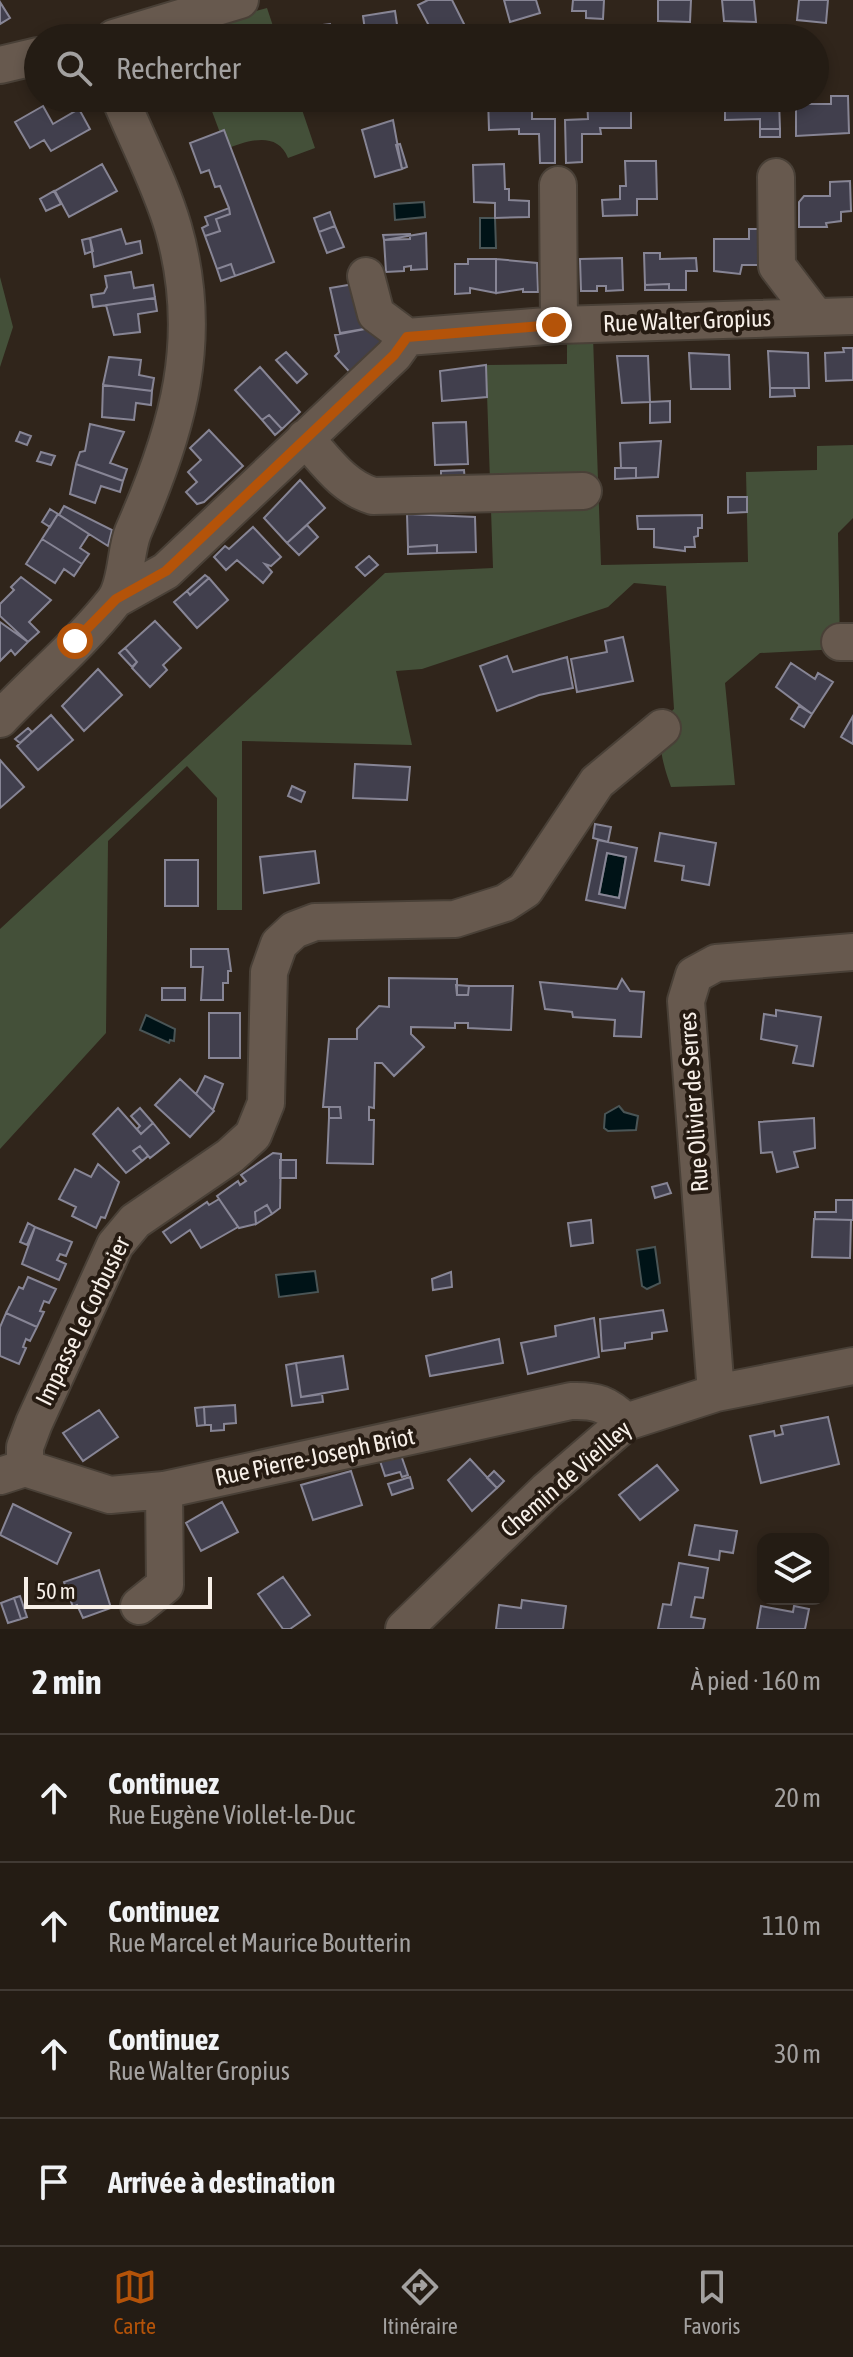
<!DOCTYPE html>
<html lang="fr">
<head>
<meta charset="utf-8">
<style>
	body { margin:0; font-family:"Asap Condensed",sans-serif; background:#2c251d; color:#f1f3f6 }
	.controls { position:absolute; right:24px; bottom:24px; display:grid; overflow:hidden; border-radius:16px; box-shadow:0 4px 12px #0003 }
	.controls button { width:72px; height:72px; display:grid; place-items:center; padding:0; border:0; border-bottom:2px solid #413a34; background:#241c14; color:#f1f3f6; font:40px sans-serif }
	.scale { position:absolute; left:24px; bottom:20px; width:188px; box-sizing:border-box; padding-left:8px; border:4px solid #f7efe8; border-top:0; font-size:22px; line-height:28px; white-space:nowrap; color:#f7efe8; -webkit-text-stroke:6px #261b12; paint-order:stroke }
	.stop { position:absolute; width:24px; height:24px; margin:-18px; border:6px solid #b45309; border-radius:50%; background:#fff }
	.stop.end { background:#b45309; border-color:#fff; box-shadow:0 2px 8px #0008 }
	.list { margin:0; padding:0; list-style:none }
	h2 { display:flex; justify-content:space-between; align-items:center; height:104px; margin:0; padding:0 32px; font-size:34px }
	h2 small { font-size:26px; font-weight:400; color:#a3a1a0 }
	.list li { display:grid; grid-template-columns:52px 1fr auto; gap:24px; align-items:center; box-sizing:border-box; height:128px; padding:0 32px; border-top:2px solid #413a34 }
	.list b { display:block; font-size:30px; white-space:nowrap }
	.list p { margin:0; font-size:26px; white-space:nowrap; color:#a3a1a0 }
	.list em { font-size:26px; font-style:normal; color:#a3a1a0 }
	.icon { flex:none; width:44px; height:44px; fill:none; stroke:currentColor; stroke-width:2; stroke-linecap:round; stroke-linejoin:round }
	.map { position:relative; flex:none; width:853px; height:1629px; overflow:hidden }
	.search { position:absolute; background:#241c14; box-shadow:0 4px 12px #0003; left:24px; right:24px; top:24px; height:88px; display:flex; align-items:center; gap:20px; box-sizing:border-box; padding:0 28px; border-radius:44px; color:#a3a1a0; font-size:30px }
	.sheet { height:616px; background:#241c14 }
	nav { display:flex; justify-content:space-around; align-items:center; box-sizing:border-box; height:112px; border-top:2px solid #413a34; background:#241c14; font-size:22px; color:#a3a1a0 }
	nav a { display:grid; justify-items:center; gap:4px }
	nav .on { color:#b45309 }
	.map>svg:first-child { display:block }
</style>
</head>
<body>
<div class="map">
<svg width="853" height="1629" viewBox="0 0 853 1629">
	<rect width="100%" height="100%" fill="#30251b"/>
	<path fill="#445039" d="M267 8 277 38H185L183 31Z
		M207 98H298L315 148 288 158C277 130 247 141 226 149Z
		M0 277 13 327 0 367Z
		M567 337H593L601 565 748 562 746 472 817 470V446L853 445V518L838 533 840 649 760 653 725 683 735 785 671 787C663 765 651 728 674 709L666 586 634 583 608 607 422 669 396 671 412 745 242 741V910H217V798L187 766 108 841 106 1033 0 1149V929L385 573 493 568 486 365 567 364Z"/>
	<path fill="#001317" stroke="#4a5556" stroke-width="2" d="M424 202 425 217 395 220 394 204Z
		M480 218H495L496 248H480Z
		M607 853 626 857 619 898 599 894Z
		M146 1015 175 1029 174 1041 170 1040 169 1043 140 1030Z
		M619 1106 624 1112 638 1116 636 1130 608 1131 604 1128 605 1114Z
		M655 1247 660 1283 647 1289 642 1286 637 1250Z
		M315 1271 318 1292 279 1297 276 1275Z"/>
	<path fill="#413f4d" stroke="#878595" stroke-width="2" fill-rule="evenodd" d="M428 0H452L471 38 435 37 418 5Z
		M504 0H536L540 13 510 22Z
		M573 0H604L603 19 586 18V11H572Z
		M658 0H691L690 22 658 21Z
		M722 0H754L756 22 724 21Z
		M799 0H828L826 23 797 20Z
		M0 2 10 18 0 24Z
		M395 11 399 38H366L363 16Z
		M330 24 332 38H299L304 37 303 32 314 30 313 26Z
		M831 96H848L849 133 796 136V104H831Z
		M488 98H532V119H555V163H540L539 134H519V129L489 130Z
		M587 98H631V128H600L601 134H582V162L566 163 565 120 588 119Z
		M725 98 779 101 780 129H760V119L725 120Z
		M43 106 53 124 79 109 90 129 51 151 44 140 30 148 15 122Z
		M393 120 402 169 375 177 362 130Z
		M760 129H780V137H760Z
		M224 130 274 262 235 276 231 264 217 269 205 236 220 231 216 219 230 214 229 208 220 186 215 187 209 170 201 173 190 143Z
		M400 144 407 167 402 169 396 145Z
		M625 161H656L657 199H637V215L603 216 602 200 620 199V186H626Z
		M102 164 117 191 69 217 55 191Z
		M504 164 505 189H509V200L529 201V217L495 218V203L474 202 473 165Z
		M850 181 851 211 841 212V221L826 223 827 227H799V202L804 196H830V182Z
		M54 191 61 204 46 211 40 199Z
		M229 208 230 214 216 219 220 231 205 236 202 228 208 225 205 217Z
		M330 212 335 226 319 232 314 218Z
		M335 226 344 247 327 253 319 232Z
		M121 229 126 244 140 241 142 253 94 267 90 238Z
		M749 229H769V257H758V265H742L740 274 714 271V239H749Z
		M426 233 427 269 411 270V266L404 267V271L386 272 384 240Z
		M410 234V239L384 240 383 235Z
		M90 238 93 251 85 254 82 240Z
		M644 253H660V259L696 258 697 271H686V290H669V284L645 285Z
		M622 258 623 290 606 291V286H597V291H581L580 259Z
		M468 259H496V293L470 288V293L455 294V264H468Z
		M496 259 537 263 538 292H523V289L496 293Z
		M231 264 235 276 221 281 217 269Z
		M131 272 134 288 153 285 155 298 93 307 91 295 104 293 107 287 105 276Z
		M360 283 370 328 340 333 330 288Z
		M669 284V290H645V285Z
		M155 298 157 311 138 314 140 332 114 335 106 305Z
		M370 328 389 348 356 379 335 356 339 352 335 335Z
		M843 348H853V380L826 381 825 353 844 352Z
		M768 351 808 353 809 388H770Z
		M286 352 307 374 297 383 276 360Z
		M689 353 729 355 730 389H691Z
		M617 356H648L650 402 622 403Z
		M109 357 141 360 139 375 154 378 152 391 103 385Z
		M486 365 487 397 442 401 440 371Z
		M260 367 300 412 282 429 269 415 262 420 235 390Z
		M103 385 152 391 151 405 136 403 134 420 102 417Z
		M770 388H794L795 396 770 397Z
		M670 401V422L650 423V402Z
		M269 415 282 429 275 435 262 420Z
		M466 422 468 464 435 465 433 423Z
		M90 424 124 432 110 463 127 469 123 481 76 464 80 452 85 451Z
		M209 430 243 466 204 502 197 504 186 492 197 482 188 472 201 460 190 448Z
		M20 432 31 436 27 445 16 441Z
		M661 441 658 477 636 478V468H621L620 443Z
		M41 452 55 456 51 465 37 461Z
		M76 464 123 481 120 492 101 486 95 503 70 494Z
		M615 468H636V478L615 479Z
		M464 470 465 482 441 483V471Z
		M300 480 325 508 287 543 264 518Z
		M728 497H747V512L728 513Z
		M64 506 112 530 108 546 59 515Z
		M50 509 58 514 50 527 42 522Z
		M58 514 89 534 80 548 89 554 82 564 42 539Z
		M407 514 475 517 476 552 437 553V545L408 547Z
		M702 515V528H698V536L694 537 695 547H685V551L654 547V529H638L637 516Z
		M307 525 318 537 299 555 287 543Z
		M253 527 281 557 271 566 265 564 272 572 263 583 237 560 226 570 214 557 225 546 229 549Z
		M42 539 82 564 74 576 64 569 55 583 26 564Z
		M437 545V553L408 554V547Z
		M369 556 378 565 365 576 356 567Z
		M205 575 209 578 190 595 187 591Z
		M21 577 51 600 29 622 39 632 28 642 0 616V604L14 590 11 587Z
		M209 578 228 600 197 628 174 602 187 591 190 595Z
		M155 621 181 648 163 665 167 670 150 687 132 668 137 662 125 648Z
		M0 622 28 642 15 655 11 650 0 661Z
		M623 637 633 681 577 692 571 659 607 652 605 641Z
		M125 648 137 662 132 667 119 653Z
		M507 656 513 672 567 657 573 688 539 695 497 711 480 666Z
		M791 663 815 679 818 673 833 682 812 714 776 687Z
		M98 669 122 695 84 731 62 706Z
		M799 706 812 714 804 727 791 719Z
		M51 715 73 740 38 770 17 746Z
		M853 716V744L841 737Z
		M28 728 32 732 20 743 15 739Z
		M0 760 24 787 0 808Z
		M355 764 410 767 407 800 353 798Z
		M292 786 305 792 301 802 288 796Z
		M595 824 611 827 608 842 593 838Z
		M660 833 716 843 709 885 682 880 684 866 655 861Z
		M598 840 637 848 625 908 586 900ZM607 853 626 857 619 898 599 894Z
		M315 851 319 883 264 893 260 857Z
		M165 860H198V906H165Z
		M191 949H228L231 971H228V983H223V1000H201L203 967H191Z
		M389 978 457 979V995H468L469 986H513L511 1030 468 1028V1023H455V1028L411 1027V1034L424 1047 394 1076 382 1063H375L374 1108 369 1107V1120H374L373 1164 327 1163 329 1118H341L340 1107H323L329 1039H357V1029L379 1006 389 1007Z
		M622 979 630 991 644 992 641 1037 614 1036 615 1020 573 1017 572 1012 545 1009 540 982 617 989Z
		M456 985 469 986 468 995H457Z
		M162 988H185V1000H162Z
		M776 1010 821 1017 813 1066 793 1063 797 1046 761 1039 764 1014 776 1016Z
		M209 1013H240V1058H209Z
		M205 1076 223 1084 213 1110 196 1094Z
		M180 1079 214 1111 190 1137 155 1105Z
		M329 1107H340L341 1118H329Z
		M118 1108 141 1134 153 1123 169 1143 150 1158 140 1146 133 1151 142 1161 126 1173 93 1134Z
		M140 1108 153 1123 141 1134 137 1129 140 1126 131 1116Z
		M814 1118 815 1148 794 1152 798 1167 777 1172 772 1152 761 1153 759 1122Z
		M140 1146 148 1156 142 1161 133 1151Z
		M273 1153 281 1154 280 1208 272 1214 267 1205 255 1212 256 1224 239 1228 217 1196 238 1181 240 1185 246 1181 241 1175Z
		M280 1160H296V1178H280Z
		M98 1164 119 1182 105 1218 101 1217 96 1228 72 1216 76 1207 59 1199 75 1169 91 1177Z
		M667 1183 671 1193 655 1198 652 1187Z
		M219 1199 238 1227 201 1248 190 1230 171 1243 163 1232 207 1202 209 1205Z
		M836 1200H853V1220L815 1219V1212H836Z
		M267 1205 272 1214 256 1224 255 1212Z
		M814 1219 851 1220 850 1258 812 1257Z
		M591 1220 593 1243 571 1246 568 1223Z
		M28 1223 35 1227 27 1245 20 1242Z
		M35 1227 72 1242 66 1256 60 1254 57 1260 66 1264 59 1280 22 1264Z
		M451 1272 452 1287 433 1290 432 1279Z
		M28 1277 56 1289 49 1303 44 1301 40 1311 44 1312 37 1327 6 1313 19 1287 23 1289Z
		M663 1310 667 1331 652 1333V1339L625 1343V1348L602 1351 600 1319Z
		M6 1313 37 1327 30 1341 26 1339 23 1347 26 1348 19 1364 0 1356V1327Z
		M594 1318 599 1357 528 1374 521 1343 556 1336 555 1326Z
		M499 1339 503 1363 430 1376 426 1356Z
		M343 1356 348 1389 301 1397 296 1363Z
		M296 1363 301 1397 322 1394 323 1402 292 1406 286 1365Z
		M235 1405 236 1423 224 1424V1430L211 1431V1425H205L204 1407Z
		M204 1407 205 1425 197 1426 195 1408Z
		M99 1410 118 1437 83 1461 63 1433Z
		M828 1417 839 1464 761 1483 750 1436 774 1431 775 1436 783 1434 781 1426Z
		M401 1455 408 1475 402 1477 400 1472 385 1476 380 1461Z
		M470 1459 497 1488 472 1511 448 1480Z
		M657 1465 678 1490 640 1520 619 1495Z
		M351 1471 362 1505 313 1520 301 1485Z
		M494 1471 504 1481 497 1488 487 1478Z
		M410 1477 413 1488 392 1495 388 1484Z
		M222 1502 238 1532 201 1551 186 1523Z
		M13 1504 71 1533 57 1564 0 1535Z
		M695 1525 737 1531 733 1553 720 1551 719 1560 689 1555Z
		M679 1563 708 1568 703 1598 695 1597 691 1617 705 1619 703 1629H658L663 1604 671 1605Z
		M99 1570 111 1608 83 1618 77 1605 73 1607 64 1582Z
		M283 1577 310 1615 290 1629H283L258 1594Z
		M20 1596 27 1617 21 1619 14 1598Z
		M14 1598 21 1619 8 1623 1 1603Z
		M522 1600 566 1606 563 1629H496L499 1605 521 1608Z
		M761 1606 793 1612 794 1606 809 1609 805 1629H757Z"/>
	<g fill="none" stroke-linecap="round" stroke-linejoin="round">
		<defs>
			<path id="minor" d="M114 38 240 0
				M0 65 38 56
				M776 177 777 266 815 316
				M558 185 559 325
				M366 276 376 314 407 337
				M305 438C326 461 343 487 373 496L583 491
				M116 599 166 571 394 355 407 337 559 325 853 316
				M840 642H853
				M0 719C37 680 81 643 114 601 127 584 125 552 133 532 178 430 205 338 173 227 160 183 137 140 120 98
				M716 1393 686 1001 694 975 716 963 853 952
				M25 1468V1447L34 1423 115 1245 135 1221 230 1156 253 1135 266 1103 269 972 279 944 294 930 315 922 455 919 505 903 525 890 597 782 662 728
				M0 1476 25 1468 110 1495 164 1490 571 1401C596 1400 607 1404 626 1422
				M139 1606 165 1585 164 1490
				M404 1629 546 1491 626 1422 716 1393 853 1366"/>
		</defs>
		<use href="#minor" stroke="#494037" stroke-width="40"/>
		<use href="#minor" stroke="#67594e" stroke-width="36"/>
	</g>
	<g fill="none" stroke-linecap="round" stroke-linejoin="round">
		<path stroke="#b45309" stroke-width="10" d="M75 641 116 599 166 571 394 355 407 337 554 325"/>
	</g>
	<g text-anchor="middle" stroke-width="8" stroke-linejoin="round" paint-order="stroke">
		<g font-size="24" fill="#f7efe8" stroke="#261b12">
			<text transform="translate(687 321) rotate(-2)" y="8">Rue Walter Gropius</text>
			<text transform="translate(694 1102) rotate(-94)" y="8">Rue Olivier de Serres</text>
			<text transform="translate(83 1321) rotate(-64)" y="8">Impasse Le Corbusier</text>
			<text transform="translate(315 1457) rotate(-12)" y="8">Rue Pierre-Joseph Briot</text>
			<text transform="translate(566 1479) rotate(-41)" y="8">Chemin de Vieilley</text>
		</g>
	</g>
</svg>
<div class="controls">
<button><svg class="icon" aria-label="layers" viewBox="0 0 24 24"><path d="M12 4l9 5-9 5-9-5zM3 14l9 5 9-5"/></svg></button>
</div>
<div class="scale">50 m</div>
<div class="stop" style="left:75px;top:641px"></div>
<div class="stop end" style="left:554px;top:325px"></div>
<div class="search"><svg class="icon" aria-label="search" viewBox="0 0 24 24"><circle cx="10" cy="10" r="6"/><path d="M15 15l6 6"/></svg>Rechercher</div>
</div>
<section class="sheet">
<h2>2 min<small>À pied · 160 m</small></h2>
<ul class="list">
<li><svg class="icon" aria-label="ahead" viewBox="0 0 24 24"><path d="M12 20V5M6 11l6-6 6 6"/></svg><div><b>Continuez</b><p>Rue Eugène Viollet-le-Duc</p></div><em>20 m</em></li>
<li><svg class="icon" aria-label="ahead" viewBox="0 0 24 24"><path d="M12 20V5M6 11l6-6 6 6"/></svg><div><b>Continuez</b><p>Rue Marcel et Maurice Boutterin</p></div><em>110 m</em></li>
<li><svg class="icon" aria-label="ahead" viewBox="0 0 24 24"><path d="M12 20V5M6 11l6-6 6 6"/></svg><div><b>Continuez</b><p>Rue Walter Gropius</p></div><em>30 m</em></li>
<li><svg class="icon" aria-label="arrive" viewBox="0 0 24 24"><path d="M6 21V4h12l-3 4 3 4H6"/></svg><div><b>Arrivée à destination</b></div></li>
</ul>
</section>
<nav>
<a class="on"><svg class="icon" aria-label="map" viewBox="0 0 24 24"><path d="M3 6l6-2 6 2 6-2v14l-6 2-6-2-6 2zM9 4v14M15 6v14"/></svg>Carte</a>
<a><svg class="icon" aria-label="directions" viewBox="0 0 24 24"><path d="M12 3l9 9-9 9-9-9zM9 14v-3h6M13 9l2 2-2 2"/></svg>Itinéraire</a>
<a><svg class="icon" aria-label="saved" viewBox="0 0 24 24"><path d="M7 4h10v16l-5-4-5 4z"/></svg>Favoris</a>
</nav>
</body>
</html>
